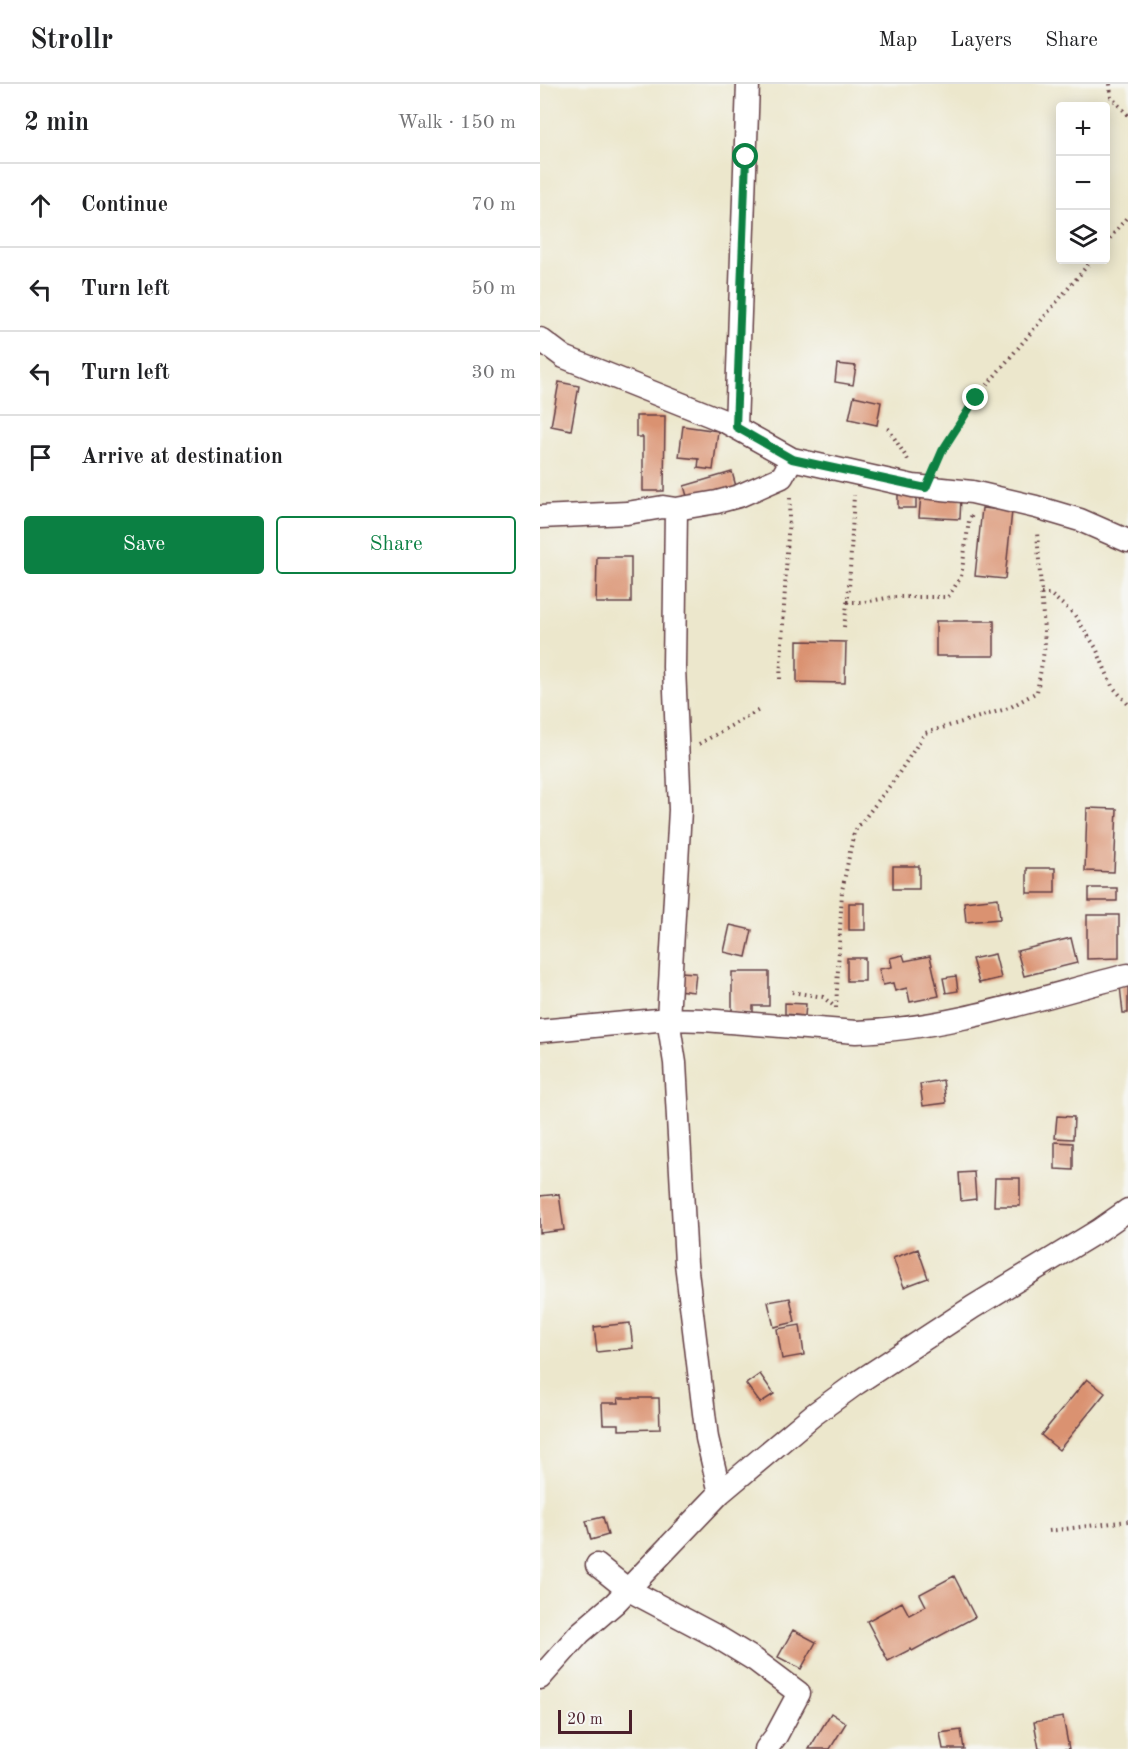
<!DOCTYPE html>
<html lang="en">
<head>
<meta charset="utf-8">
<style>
	body { margin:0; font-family:"Old Standard TT",serif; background:#f2f2f2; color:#202124 }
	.controls { position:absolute; right:18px; top:18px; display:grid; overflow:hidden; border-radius:6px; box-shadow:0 3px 15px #0003 }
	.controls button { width:54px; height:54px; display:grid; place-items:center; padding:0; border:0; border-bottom:2px solid #e0e0e0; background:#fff; color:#202124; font:30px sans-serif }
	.scale { position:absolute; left:18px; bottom:15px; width:74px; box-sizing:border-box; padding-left:6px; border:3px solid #4a1f2b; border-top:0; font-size:16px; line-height:21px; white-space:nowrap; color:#4a1f2b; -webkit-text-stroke:4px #f6f6f2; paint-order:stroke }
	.stop { position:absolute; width:18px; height:18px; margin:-14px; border:4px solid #0b8043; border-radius:50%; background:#fff }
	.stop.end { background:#0b8043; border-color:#fff; box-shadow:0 2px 6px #0008 }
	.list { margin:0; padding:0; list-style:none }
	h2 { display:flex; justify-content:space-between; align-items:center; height:78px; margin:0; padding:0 24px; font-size:26px }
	h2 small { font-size:20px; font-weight:400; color:#757577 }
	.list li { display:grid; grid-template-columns:39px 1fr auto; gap:18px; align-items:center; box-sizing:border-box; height:84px; padding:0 24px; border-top:2px solid #e0e0e0 }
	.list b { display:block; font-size:22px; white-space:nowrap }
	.list em { font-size:20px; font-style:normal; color:#757577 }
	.actions { display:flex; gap:12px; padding:18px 24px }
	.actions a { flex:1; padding:14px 0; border:2px solid #0b8043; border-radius:6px; text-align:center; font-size:21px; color:#0b8043 }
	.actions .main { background:#0b8043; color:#fff }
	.icon { flex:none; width:33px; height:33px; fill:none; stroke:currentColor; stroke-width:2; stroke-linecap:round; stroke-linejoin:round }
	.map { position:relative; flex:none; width:588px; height:1665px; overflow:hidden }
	header { display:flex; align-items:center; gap:36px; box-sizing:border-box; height:84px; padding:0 30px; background:#fff; border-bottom:2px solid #e0e0e0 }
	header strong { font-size:28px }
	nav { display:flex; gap:33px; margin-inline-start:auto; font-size:21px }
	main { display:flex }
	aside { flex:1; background:#fff }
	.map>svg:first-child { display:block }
</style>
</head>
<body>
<header>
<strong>Strollr</strong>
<nav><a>Map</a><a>Layers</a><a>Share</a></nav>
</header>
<main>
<aside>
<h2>2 min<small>Walk · 150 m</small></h2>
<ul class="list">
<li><svg class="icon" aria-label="ahead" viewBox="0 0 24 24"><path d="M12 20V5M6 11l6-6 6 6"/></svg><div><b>Continue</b></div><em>70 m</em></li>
<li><svg class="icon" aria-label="left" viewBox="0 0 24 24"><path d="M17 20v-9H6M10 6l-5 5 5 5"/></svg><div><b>Turn left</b></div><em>50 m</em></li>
<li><svg class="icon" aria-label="left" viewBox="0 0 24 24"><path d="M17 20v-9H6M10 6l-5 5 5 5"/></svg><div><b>Turn left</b></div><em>30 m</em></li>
<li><svg class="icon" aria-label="arrive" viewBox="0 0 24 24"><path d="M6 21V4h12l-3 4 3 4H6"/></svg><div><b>Arrive at destination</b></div></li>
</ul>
<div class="actions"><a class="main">Save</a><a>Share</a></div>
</aside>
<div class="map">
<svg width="588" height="1665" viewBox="0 0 588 1665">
	<rect width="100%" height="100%" fill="#f6f6f2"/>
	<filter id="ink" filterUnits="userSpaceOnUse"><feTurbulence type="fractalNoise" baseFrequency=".0167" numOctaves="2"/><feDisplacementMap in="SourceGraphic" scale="12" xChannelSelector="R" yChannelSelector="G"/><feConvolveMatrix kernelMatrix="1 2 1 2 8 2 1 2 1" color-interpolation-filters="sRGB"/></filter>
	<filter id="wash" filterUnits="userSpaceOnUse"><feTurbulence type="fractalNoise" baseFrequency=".008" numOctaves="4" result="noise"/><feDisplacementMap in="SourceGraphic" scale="24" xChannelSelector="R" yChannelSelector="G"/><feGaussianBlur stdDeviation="1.35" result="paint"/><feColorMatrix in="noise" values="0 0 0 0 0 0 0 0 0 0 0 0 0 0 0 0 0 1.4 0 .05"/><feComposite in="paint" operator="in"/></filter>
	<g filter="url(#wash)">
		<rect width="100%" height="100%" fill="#ece7cc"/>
		<g id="blocks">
			<path fill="#da9271" d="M297 280 316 282 313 301 295 298Z
				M19 298 39 302 31 346 11 342Z
				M314 312 341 318 337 341 309 335Z
				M96 332H125L124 407H103V353H96Z
				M143 342 178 347 173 386 158 384 159 375 139 373Z
				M192 388 197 406 149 419 144 402Z
				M358 408H376V424H358Z
				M381 411 421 413 420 435 379 433Z
				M442 424 472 427 465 495 435 492Z
				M57 473H91V519H56Z
				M396 537H454V572H396Z
				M257 557 306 558 305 599 257 598Z
				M547 724 577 725 574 788 545 787Z
				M353 782H379V805H353Z
				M487 784H515V809H487Z
				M549 804H577V817H549Z
				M458 814 460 835 426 838 424 818Z
				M309 819H325V846H309Z
				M547 831H579V874L547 875Z
				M190 841 212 846 206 873 184 868Z
				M531 854 537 879 484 892 477 867Z
				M455 870 461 894 439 899 432 875Z
				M363 871 365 877 390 872 399 912 370 918 367 904 355 907 353 899 343 901 339 885 352 883 350 874Z
				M307 874H325V897H307Z
				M140 888 156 889 154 908 138 906Z
				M192 888H229V922H213V929H192Z
				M416 892 418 907 406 909 403 894Z
				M588 901V929H583L580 902Z
				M245 919 266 920 265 932 245 930Z
				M403 996 406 1019 383 1022 380 1000Z
				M517 1032 534 1033 533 1055 515 1054Z
				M515 1058 533 1059V1086L515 1085Z
				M434 1088 436 1115 421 1117 419 1089Z
				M455 1094H480V1122H454Z
				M19 1110 24 1146 0 1149V1112Z
				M378 1165 388 1194 364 1203 353 1174Z
				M250 1214 255 1238 234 1243 228 1218Z
				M90 1239 93 1264 57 1268 54 1243Z
				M260 1241 264 1271 242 1275 237 1245Z
				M220 1290 234 1310 220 1319 206 1300Z
				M547 1295 565 1309 519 1366 501 1351Z
				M78 1314H119L120 1345 79 1346V1340H63L62 1319H79Z
				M63 1433 68 1451 51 1456 46 1437Z
				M414 1492 435 1533 372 1567 371 1565 348 1577 327 1537 362 1518 369 1531 386 1522 380 1510Z
				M253 1546 276 1558 261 1585 238 1573Z
				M291 1629 306 1639 290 1665H269Z
				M523 1633 529 1665H499L494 1638Z
				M421 1646 424 1665H403L400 1649Z"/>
		</g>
	</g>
	<g filter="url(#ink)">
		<use href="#blocks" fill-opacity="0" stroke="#623d43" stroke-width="1.5"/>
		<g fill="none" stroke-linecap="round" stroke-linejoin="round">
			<defs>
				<path id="street" d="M0 255 24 273 184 337 252 375 373 402 432 408 496 423 540 436 588 457
					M196 343 208 0
					M136 425 134 583 140 726 128 935 135 979 146 1179 167 1354 180 1409
					M0 433 87 429 123 423 136 425 177 418 199 412 242 393 252 375
					M0 947 128 935 164 936 316 948C409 945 498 914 588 891
					M57 1481 87 1505 174 1551 215 1576 259 1609 236 1652 226 1665
					M0 1594 40 1549 75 1519 180 1409 273 1331 317 1299 433 1223 558 1147 588 1126"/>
			</defs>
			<use href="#street" stroke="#623d43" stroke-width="25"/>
			<path stroke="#623d43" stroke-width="4" stroke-dasharray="1.5 4.5" stroke-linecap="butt" d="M570 0 571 13 588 31
				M566 159 588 132
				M348 344 368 376
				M396 382 402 367 436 314 552 176
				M501 510H510L534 530 556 564 572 602 588 620
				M307 518H325L352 513H408L421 493 429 437 432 431
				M304 543 309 505 314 411
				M240 595 250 414
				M159 660 221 625
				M252 908 283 913 295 923
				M296 924 302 807 314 748 355 695 385 649 469 624 497 608 505 561 497 448
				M509 1447 588 1437"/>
			<use href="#street" stroke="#fff" stroke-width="22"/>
		</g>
	</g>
	<g fill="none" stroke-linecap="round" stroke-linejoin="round" filter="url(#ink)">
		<path stroke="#0b8043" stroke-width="8" d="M206 73 196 343 252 375 386 404 402 367 436 314"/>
	</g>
</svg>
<div class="controls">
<button>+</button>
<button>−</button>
<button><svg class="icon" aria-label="layers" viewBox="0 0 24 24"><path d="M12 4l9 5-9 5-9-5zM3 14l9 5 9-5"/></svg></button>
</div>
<div class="scale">20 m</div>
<div class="stop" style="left:206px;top:73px"></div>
<div class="stop end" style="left:436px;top:314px"></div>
</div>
</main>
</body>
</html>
